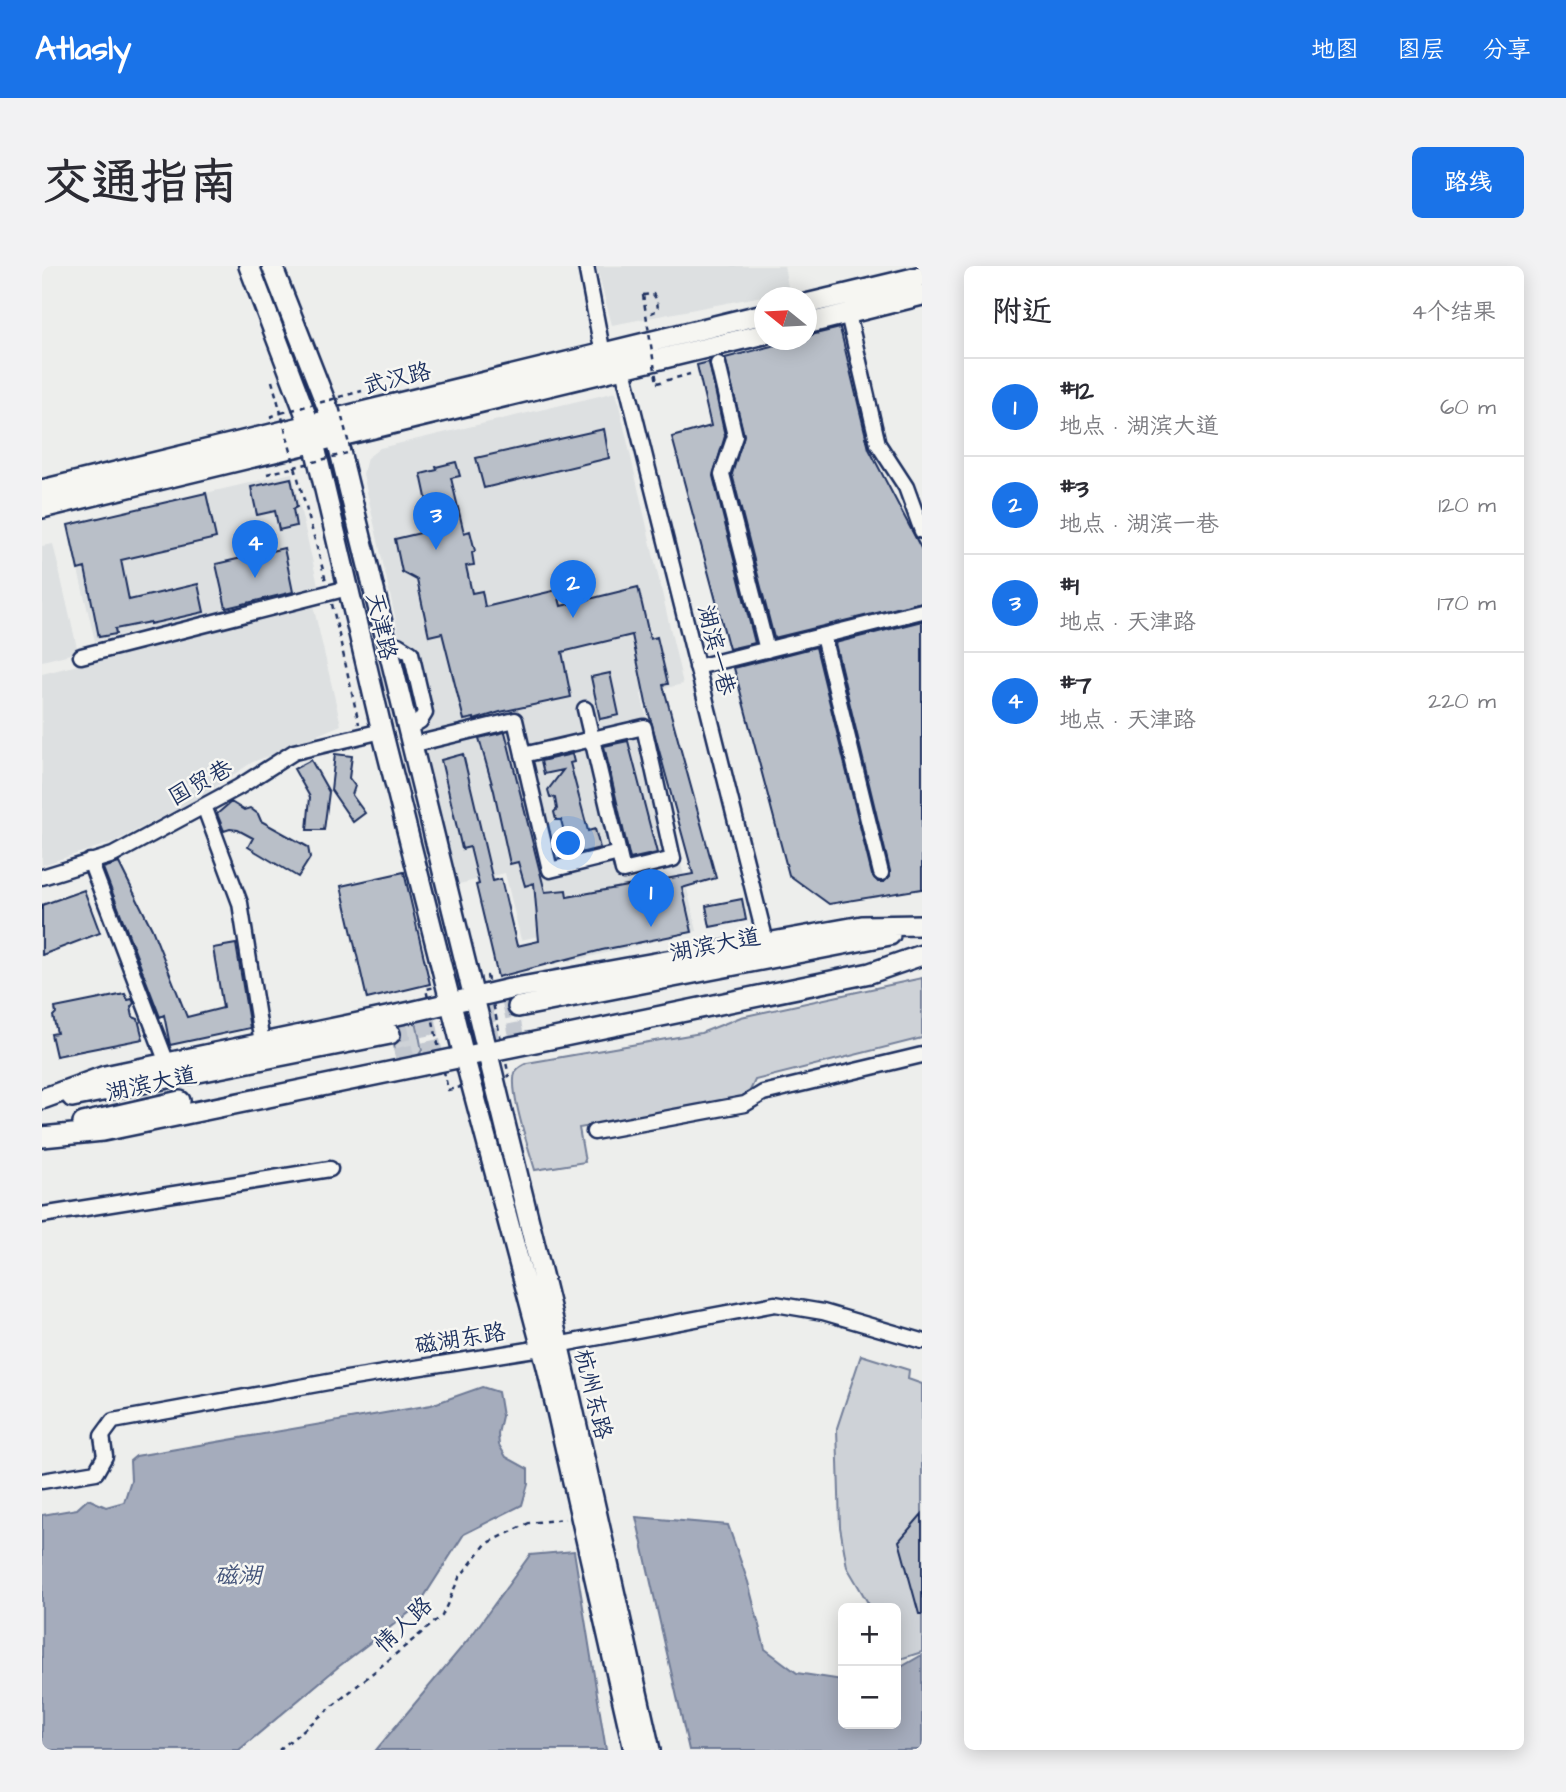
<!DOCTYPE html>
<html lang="zh">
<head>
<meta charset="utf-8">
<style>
	body { margin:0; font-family:"Architects Daughter","LXGW WenKai TC",sans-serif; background:#f2f2f3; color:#2b2b33 }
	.controls { position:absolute; right:21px; bottom:21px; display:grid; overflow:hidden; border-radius:10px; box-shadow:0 4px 18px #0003 }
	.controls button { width:63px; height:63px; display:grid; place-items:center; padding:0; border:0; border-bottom:2px solid #e1e1e2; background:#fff; color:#2b2b33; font:35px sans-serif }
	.compass { position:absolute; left:712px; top:21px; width:63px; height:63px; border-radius:50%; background:#fff; box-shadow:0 4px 18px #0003; rotate:288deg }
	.you { position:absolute; left:527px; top:578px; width:24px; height:24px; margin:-18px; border:5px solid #fff; border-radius:50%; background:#1a73e8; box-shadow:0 0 0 10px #1a73e833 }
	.badge { display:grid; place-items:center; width:46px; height:46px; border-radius:50%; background:#1a73e8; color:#fff; font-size:23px; font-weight:700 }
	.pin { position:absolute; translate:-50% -58px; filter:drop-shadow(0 2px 4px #0008) }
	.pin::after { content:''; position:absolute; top:37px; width:24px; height:21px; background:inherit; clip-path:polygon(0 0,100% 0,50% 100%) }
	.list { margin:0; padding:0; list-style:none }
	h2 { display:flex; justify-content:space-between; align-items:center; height:91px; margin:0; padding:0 28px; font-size:30px }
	h2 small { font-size:23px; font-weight:400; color:#7c7c81 }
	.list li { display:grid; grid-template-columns:46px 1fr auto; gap:21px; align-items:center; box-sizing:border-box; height:98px; padding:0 28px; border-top:2px solid #e1e1e2 }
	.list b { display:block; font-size:26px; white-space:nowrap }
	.list p { margin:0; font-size:23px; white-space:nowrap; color:#7c7c81 }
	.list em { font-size:23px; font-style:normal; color:#7c7c81 }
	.map { position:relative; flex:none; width:880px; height:1484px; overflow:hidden; border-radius:10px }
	header { display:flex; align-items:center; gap:42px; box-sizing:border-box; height:98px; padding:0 35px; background:#1a73e8; color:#fff }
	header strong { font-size:33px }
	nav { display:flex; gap:38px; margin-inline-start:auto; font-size:24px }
	.intro { display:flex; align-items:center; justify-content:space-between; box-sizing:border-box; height:168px; padding:0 42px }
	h1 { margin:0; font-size:49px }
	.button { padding:18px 32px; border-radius:10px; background:#1a73e8; color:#fff; font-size:24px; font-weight:700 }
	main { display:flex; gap:42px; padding:0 42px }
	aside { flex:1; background:#fff; border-radius:10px; box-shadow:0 4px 18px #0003 }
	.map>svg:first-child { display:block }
</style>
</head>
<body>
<header>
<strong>Atlasly</strong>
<nav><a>地图</a><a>图层</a><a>分享</a></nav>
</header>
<div class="intro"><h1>交通指南</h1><a class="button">路线</a></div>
<main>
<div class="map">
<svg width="880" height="1484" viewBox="0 0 880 1484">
	<rect width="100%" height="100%" fill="#edeeec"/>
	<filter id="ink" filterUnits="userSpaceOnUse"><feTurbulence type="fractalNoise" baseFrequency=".0143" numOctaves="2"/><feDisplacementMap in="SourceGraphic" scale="14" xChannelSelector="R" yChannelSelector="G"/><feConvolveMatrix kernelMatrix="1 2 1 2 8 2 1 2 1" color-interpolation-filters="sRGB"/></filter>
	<g filter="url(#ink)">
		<path fill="#dde0e1" d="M554 0H742L747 25 570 59Z
			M574 126 641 418 599 428 655 665 526 696 518 665 479 674 463 607 413 619 321 208 325 192 338 182Z
			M250 207 277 323 53 375 36 304 174 272 164 227Z
			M11 278 36 386 0 395V280Z
			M271 339 299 459 209 497 157 532 72 576 0 599V408Z"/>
		<path fill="#ced2d7" stroke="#74809a" stroke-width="2" d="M880 712V772L713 814 704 833 537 862 543 896 493 904C487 883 467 825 473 807 475 801 480 800 485 797L659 767 699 751Z
			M370 756 375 759 380 784 375 792 355 796 349 760Z
			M819 1089 867 1104 866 1113 880 1118V1386L855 1394 854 1342H829L805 1301 798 1261 795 1162Z"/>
		<path fill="#a5acbc" stroke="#6e7a96" stroke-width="2" d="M440 1121 456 1126 460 1150 456 1168 457 1179 464 1191 486 1203V1218L480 1239 422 1268 376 1340 296 1401 197 1484H0V1249L35 1243 46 1233 64 1241 82 1236 89 1214 88 1195 94 1190 389 1139Z
			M594 1251 686 1259 706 1316 723 1383 755 1407 801 1414V1458H854V1404L880 1389V1484H647Z
			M532 1285 564 1484H334L430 1369 488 1289Z"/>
		<path fill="#b9bfc8" stroke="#1b2f5e" stroke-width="2" d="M798 62 827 183 880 284V336L732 372 690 208 702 169 683 92 753 74H765V70Z
			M667 96 683 170 671 210 713 377 687 383 630 171 669 160 655 99Z
			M562 163 567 192 442 222 434 192Z
			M414 196 418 210 409 212 422 267 428 265 433 285 430 287 432 299 424 300 430 327 440 325 443 341 515 324 519 340 596 321 608 373 615 371 626 418 621 419 674 612 640 622 650 666 560 684 456 711 434 619 437 618 428 581 420 583 399 494 421 488 451 615 459 613 475 680 497 675 492 617 483 620 476 596 468 598 452 525 437 472 463 466 503 626 524 624 525 631 651 608 604 437 590 369 520 386 529 431 458 446 432 454V452L422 454 400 367 387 370 375 314 360 306 353 273 391 264 379 208 395 204 394 201Z
			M249 212 255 241 251 243 254 260 237 264 233 245 215 249 209 221Z
			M164 227 174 272 79 294 87 334 156 318 162 346 108 358V356L73 363 74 368 57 371 43 302 36 304 26 259Z
			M242 282 251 326 184 342 174 298Z
			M880 355V623L787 638 747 609 692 402 774 381 830 609 836 616H842L848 610V605L793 377Z
			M568 407 577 449 558 453 549 411Z
			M586 475 615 587 588 593 562 480Z
			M293 488 310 490 307 512 313 520 310 529 323 547 311 556 289 524Z
			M530 488 532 496 528 497 546 565 553 563 558 582 522 591 519 579 525 577 519 554H514L512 546 515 543 513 532 508 531 506 524 521 504 502 508 499 495Z
			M269 494 287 526 282 564H265L268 531 252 503Z
			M189 536 202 544 208 542 216 548 219 555 266 581 268 592 256 611 206 581 211 572 196 564 188 563 182 565 175 548Z
			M77 597 110 663 145 751 181 742 171 682 194 678 208 762 128 779 122 749 118 751 61 602Z
			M362 606 388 718 325 733 299 620Z
			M42 624 58 667 0 689V639Z
			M700 633 704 654 668 661 664 640Z
			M83 728 86 734 90 733 92 737 89 741 91 751 96 753 101 773 14 790 9 768 15 767 11 750 14 747 13 742Z
			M880 1248V1348H877L857 1275Z"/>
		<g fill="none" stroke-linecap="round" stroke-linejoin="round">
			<path stroke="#c3c8d0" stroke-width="19" stroke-dasharray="19 10" stroke-linecap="butt" d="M348 768 476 741
				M353 792 481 765"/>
			<defs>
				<path id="minor" d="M544 0 561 88
					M806 48 836 178 864 221 880 265
					M676 98 693 170 680 208 725 384
					M581 103 724 676
					M781 370 839 607
					M344 377 356 379 369 387 383 447 378 455 365 463
					M39 390 306 322
					M655 401 880 345
					M369 479 473 454 508 604 577 587
					M481 489 602 461 631 593 581 605 543 443
					M162 540 198 637 220 777
					M48 595 125 797
					M0 611 71 589 197 521 252 486 340 465
					M552 866 703 838 721 827 880 789
					M0 949 288 903
					M0 1215 54 1206 63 1190 60 1170 71 1155 292 1115 499 1082 733 1038 781 1046 880 1075"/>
				<path id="major" d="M207 0 268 160 340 465 422 790 505 1101 592 1484
					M230 0 290 153 508 1041 608 1484
					M764 38 880 10
					M764 58 880 29
					M0 224 722 48
					M0 242 722 68
					M476 741 848 669
					M30 831 348 768
					M0 833 63 810 369 746 468 723 820 660 880 659
					M41 857 138 835
					M0 871 61 865 828 707 880 689"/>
			</defs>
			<use href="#minor" stroke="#1b2f5e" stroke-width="19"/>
			<use href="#major" stroke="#1b2f5e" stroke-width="24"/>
			<path stroke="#1b2f5e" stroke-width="2.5" stroke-dasharray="5 5" stroke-linecap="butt" d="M601 29 611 28 615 34 616 44 609 47
				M615 117 648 108
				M297 131 320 125
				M228 151 239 147 230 115
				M225 208 253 201 284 315
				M290 338 317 458
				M445 710 467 810 406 824 384 723Z
				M237 1484 400 1350 417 1312 444 1278 487 1257 523 1253"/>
			<use href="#minor" stroke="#f6f6f2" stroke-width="14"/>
			<use href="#major" stroke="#f6f6f2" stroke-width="19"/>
			<path stroke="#1b2f5e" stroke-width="2.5" stroke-dasharray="5 5" stroke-linecap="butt" d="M601 29 615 117
				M295 132 309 186 253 201 239 147Z"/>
		</g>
	</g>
	<g text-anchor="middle" stroke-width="5" stroke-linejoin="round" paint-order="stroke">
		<g font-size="23" fill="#1b2f5e" stroke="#f6f6f2">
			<text transform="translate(355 112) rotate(-14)" y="8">武汉路</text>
			<text transform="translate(340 360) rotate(77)" y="8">天津路</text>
			<text transform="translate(675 384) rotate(76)" y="8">湖滨一巷</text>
			<text transform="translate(158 516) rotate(-29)" y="8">国贸巷</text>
			<text transform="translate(673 678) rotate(-11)" y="8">湖滨大道</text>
			<text transform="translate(109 817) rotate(-12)" y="8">湖滨大道</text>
			<text transform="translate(418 1072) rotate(-9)" y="8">磁湖东路</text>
			<text transform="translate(552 1128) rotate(76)" y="8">杭州东路</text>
			<text transform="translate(361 1358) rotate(-43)" y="8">情人路</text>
		</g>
		<g font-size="24" font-style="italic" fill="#44547a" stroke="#f6f6f2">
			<text x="196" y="1317">磁湖</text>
		</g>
	</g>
</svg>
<div class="controls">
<button>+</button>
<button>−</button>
</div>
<svg class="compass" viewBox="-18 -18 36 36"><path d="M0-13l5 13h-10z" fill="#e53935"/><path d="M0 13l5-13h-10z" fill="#7c7c81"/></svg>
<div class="you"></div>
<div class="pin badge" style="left:609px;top:661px">1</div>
<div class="pin badge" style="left:531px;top:352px">2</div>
<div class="pin badge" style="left:394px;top:284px">3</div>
<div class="pin badge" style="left:213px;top:312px">4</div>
</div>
<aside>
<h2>附近<small>4个结果</small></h2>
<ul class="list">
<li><span class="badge">1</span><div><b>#12</b><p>地点 · 湖滨大道</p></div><em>60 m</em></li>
<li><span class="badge">2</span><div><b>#3</b><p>地点 · 湖滨一巷</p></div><em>120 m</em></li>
<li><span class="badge">3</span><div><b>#1</b><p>地点 · 天津路</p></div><em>170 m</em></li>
<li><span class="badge">4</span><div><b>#7</b><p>地点 · 天津路</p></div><em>220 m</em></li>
</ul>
</aside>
</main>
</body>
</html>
